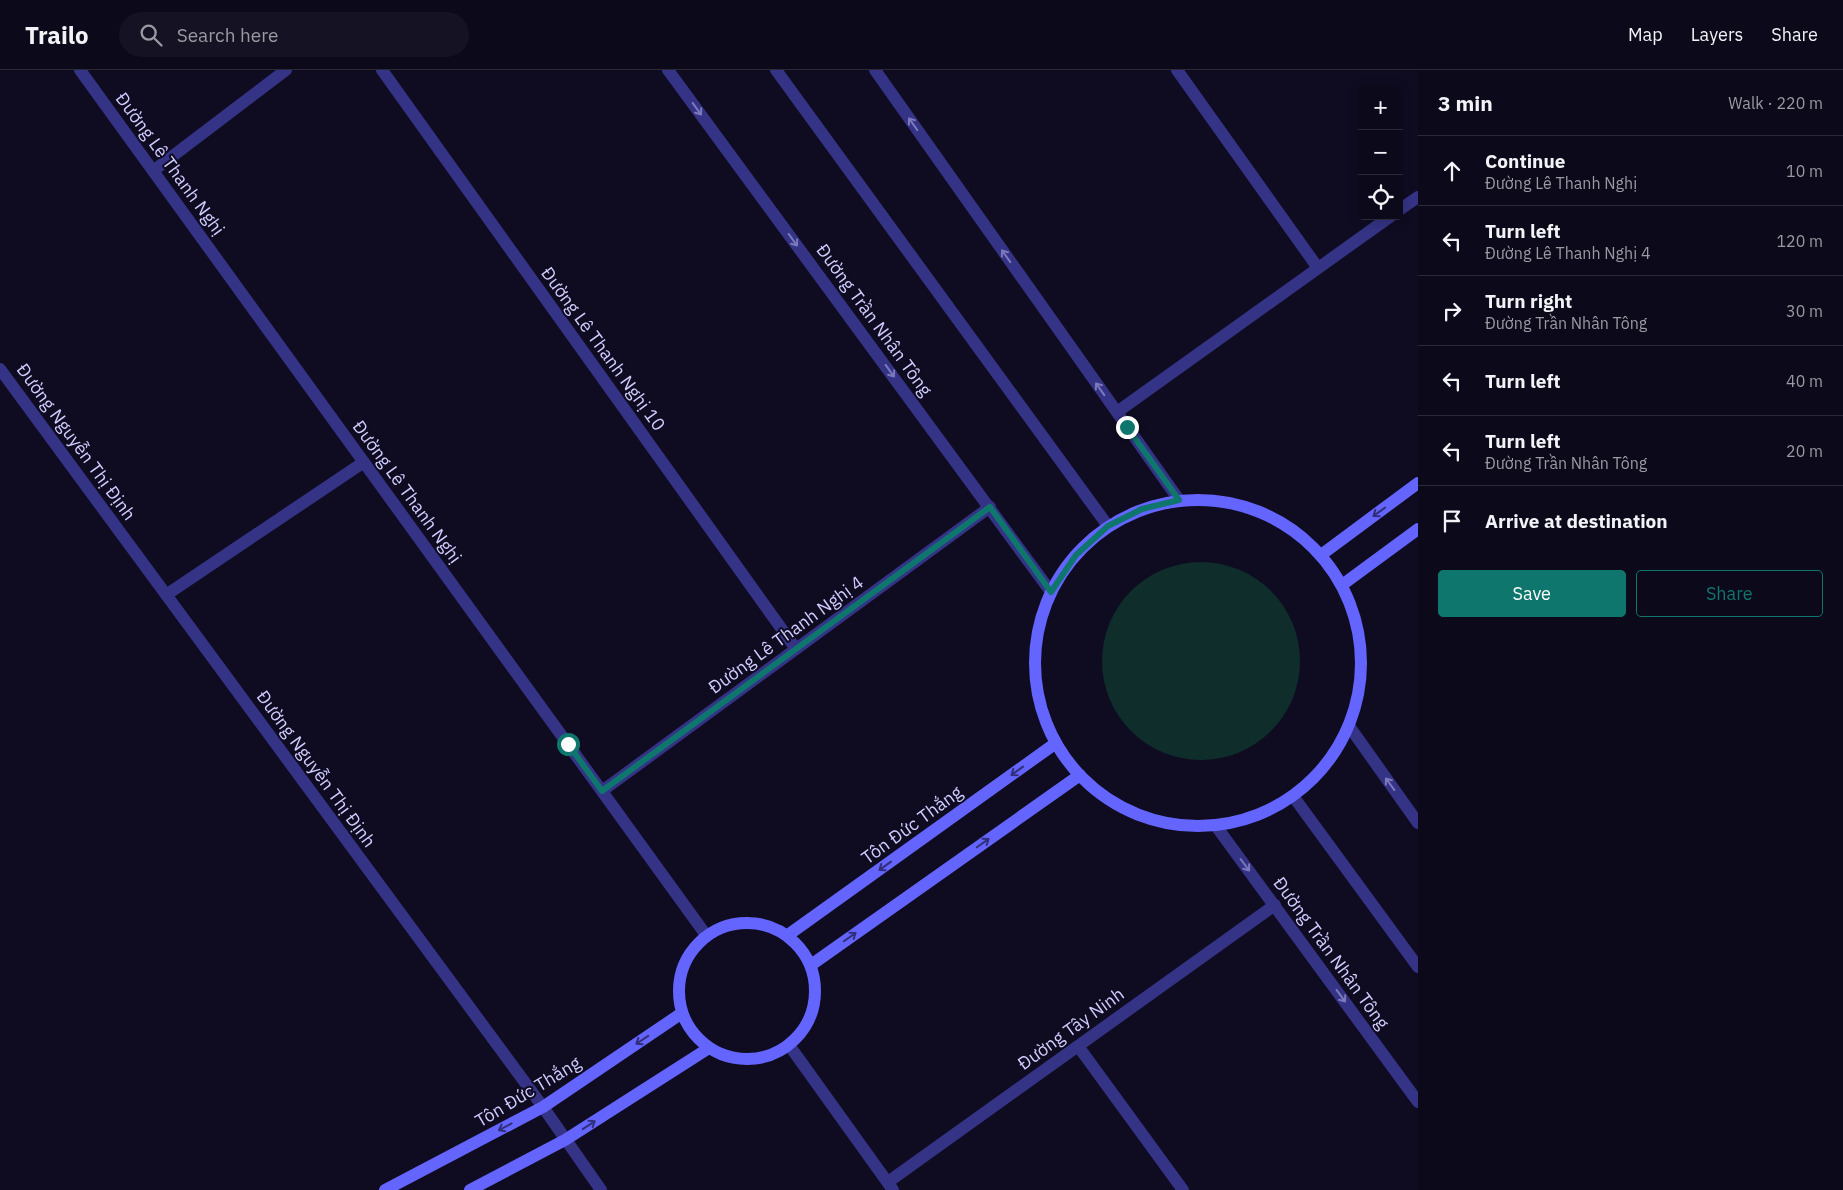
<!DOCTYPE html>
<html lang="en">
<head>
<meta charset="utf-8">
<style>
	body { margin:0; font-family:"IBM Plex Sans",sans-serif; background:#141223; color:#f1f3f6 }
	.controls { position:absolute; right:15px; top:15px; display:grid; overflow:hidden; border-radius:5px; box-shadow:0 2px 12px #0003 }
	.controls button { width:45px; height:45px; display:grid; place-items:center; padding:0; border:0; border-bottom:1px solid #2b2a39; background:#0b091a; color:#f1f3f6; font:25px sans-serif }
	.stop { position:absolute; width:15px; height:15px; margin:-11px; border:4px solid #0f766e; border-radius:50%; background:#fff }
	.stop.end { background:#0f766e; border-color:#fff; box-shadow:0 1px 5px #0008 }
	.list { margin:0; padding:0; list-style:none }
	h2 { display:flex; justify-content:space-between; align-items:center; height:65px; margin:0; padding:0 20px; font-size:21px }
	h2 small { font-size:16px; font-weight:400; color:#9a9aa2 }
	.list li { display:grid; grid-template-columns:32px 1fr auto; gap:15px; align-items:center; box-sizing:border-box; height:70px; padding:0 20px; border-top:1px solid #2b2a39 }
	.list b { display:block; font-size:19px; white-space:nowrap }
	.list p { margin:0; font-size:16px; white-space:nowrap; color:#9a9aa2 }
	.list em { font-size:16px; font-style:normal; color:#9a9aa2 }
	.actions { display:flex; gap:10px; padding:15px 20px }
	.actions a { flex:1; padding:11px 0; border:1px solid #0f766e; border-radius:5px; text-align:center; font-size:18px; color:#0f766e }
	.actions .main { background:#0f766e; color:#fff }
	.icon { flex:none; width:28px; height:28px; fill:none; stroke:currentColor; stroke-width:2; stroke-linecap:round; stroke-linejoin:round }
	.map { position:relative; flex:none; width:1418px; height:1120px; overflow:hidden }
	header { display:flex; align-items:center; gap:30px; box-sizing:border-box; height:70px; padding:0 25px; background:#0b091a; border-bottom:1px solid #2b2a39 }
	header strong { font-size:24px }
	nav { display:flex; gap:28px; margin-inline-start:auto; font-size:18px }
	.search { width:350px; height:45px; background:#141223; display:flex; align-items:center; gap:12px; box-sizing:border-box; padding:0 18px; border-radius:28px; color:#9a9aa2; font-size:19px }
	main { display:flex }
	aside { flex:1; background:#0b091a }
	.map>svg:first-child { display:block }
</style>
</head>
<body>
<header>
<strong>Trailo</strong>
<div class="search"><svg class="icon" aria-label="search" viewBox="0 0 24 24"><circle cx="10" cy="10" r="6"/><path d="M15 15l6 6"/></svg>Search here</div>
<nav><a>Map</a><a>Layers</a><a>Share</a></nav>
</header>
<main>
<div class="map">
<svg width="1418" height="1120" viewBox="0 0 1418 1120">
	<rect width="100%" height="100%" fill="#0f0c22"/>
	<path fill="#0e2d2b" d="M1102 591a99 99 0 1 1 198 0a99 99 0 1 1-198 0Z"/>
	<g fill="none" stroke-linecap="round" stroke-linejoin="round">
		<path stroke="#343385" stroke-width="12" d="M80 0 706 865
			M382 0 796 579
			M668 0 1051 522
			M776 0 1108 456
			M875 0 1179 430
			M1177 0 1318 198
			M153 101 286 0
			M1399 140 1418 127
			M0 299 543 1037 601 1120
			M1117 342 1391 146
			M166 525 364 392
			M1349 656 1418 753
			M602 721 990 437
			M1293 726 1418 897
			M1216 756 1418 1032
			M789 975 893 1120
			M1078 976 1183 1120
			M888 1112 1275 835"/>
		<path stroke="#6464ff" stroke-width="12" d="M1035 593a163 163 0 1 1 326 0a163 163 0 1 1-326 0Z
			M1321 485 1418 413
			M1342 515 1418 459
			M679 921a68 68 0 1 1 136 0a68 68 0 1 1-136 0Z
			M788 865 1056 673
			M811 895 1080 705
			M385 1120 543 1037 682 943
			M470 1120 565 1070 709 978"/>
	</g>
	<defs><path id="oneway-shaft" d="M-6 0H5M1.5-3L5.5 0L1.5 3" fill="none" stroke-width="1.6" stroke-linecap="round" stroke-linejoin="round" transform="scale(1.25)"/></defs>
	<g stroke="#7b78bc">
		<use href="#oneway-shaft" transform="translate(697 39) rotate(54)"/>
		<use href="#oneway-shaft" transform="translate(913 54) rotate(-125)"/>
		<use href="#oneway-shaft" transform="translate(793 170) rotate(54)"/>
		<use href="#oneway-shaft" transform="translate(1006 186) rotate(-125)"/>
		<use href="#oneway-shaft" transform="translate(890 301) rotate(54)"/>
		<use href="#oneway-shaft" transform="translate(1100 319) rotate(-125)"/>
		<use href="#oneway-shaft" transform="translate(1390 714) rotate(-126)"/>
		<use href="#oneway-shaft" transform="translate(1245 795) rotate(53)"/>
		<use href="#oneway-shaft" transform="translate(1341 926) rotate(54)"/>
	</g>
	<g stroke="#312f7a">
		<use href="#oneway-shaft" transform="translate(1379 442) rotate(144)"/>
		<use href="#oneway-shaft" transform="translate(1017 701) rotate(144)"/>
		<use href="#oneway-shaft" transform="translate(983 773) rotate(-35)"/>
		<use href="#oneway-shaft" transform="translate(885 796) rotate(144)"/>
		<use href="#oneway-shaft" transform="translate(850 867) rotate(-35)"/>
		<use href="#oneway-shaft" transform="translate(642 970) rotate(146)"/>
		<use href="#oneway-shaft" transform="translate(589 1055) rotate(-33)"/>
		<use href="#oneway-shaft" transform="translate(505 1057) rotate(152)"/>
	</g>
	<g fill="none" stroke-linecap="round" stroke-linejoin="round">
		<path stroke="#0f766e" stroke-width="6" d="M568 674 602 721 990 437 1051 522 1076 485 1108 456 1142 439 1179 430 1127 357"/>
	</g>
	<g text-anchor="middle" stroke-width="4" stroke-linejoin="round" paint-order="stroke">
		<g font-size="18" fill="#d1cdff" stroke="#0f0c22">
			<text transform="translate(170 94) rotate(54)" y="6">Đường Lê Thanh Nghị</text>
			<text transform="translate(874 250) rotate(54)" y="6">Đường Trần Nhân Tông</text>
			<text transform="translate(603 279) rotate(54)" y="6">Đường Lê Thanh Nghị 10</text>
			<text transform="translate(76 372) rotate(54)" y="6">Đường Nguyễn Thị Định</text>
			<text transform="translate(407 422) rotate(54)" y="6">Đường Lê Thanh Nghị</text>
			<text transform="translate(786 565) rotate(-36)" y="6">Đường Lê Thanh Nghị 4</text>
			<text transform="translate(316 699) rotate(54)" y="6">Đường Nguyễn Thị Định</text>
			<text transform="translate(912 755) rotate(-36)" y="6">Tôn Đức Thắng</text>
			<text transform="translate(1331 883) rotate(54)" y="6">Đường Trần Nhân Tông</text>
			<text transform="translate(1071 959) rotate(-36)" y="6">Đường Tây Ninh</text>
			<text transform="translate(528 1022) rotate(-31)" y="6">Tôn Đức Thắng</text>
		</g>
	</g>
</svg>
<div class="controls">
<button>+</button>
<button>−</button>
<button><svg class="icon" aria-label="locate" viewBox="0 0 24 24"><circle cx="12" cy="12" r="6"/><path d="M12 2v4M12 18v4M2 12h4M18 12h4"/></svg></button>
</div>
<div class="stop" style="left:568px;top:674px"></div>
<div class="stop end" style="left:1127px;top:357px"></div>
</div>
<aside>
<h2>3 min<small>Walk · 220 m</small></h2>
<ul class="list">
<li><svg class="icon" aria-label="ahead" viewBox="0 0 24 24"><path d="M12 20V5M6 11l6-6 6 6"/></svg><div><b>Continue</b><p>Đường Lê Thanh Nghị</p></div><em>10 m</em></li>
<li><svg class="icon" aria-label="left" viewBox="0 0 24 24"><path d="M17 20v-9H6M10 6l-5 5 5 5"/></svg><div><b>Turn left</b><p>Đường Lê Thanh Nghị 4</p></div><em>120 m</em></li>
<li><svg class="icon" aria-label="right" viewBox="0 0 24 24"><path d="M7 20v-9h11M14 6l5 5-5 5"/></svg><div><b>Turn right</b><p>Đường Trần Nhân Tông</p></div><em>30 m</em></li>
<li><svg class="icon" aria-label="left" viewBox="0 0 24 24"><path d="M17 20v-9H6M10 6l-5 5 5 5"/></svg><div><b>Turn left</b></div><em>40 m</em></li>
<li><svg class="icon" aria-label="left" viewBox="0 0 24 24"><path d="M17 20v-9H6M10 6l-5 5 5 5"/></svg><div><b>Turn left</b><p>Đường Trần Nhân Tông</p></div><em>20 m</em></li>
<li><svg class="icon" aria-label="arrive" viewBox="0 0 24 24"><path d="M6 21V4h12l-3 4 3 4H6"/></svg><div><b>Arrive at destination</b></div></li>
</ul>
<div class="actions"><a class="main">Save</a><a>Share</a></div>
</aside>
</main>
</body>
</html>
